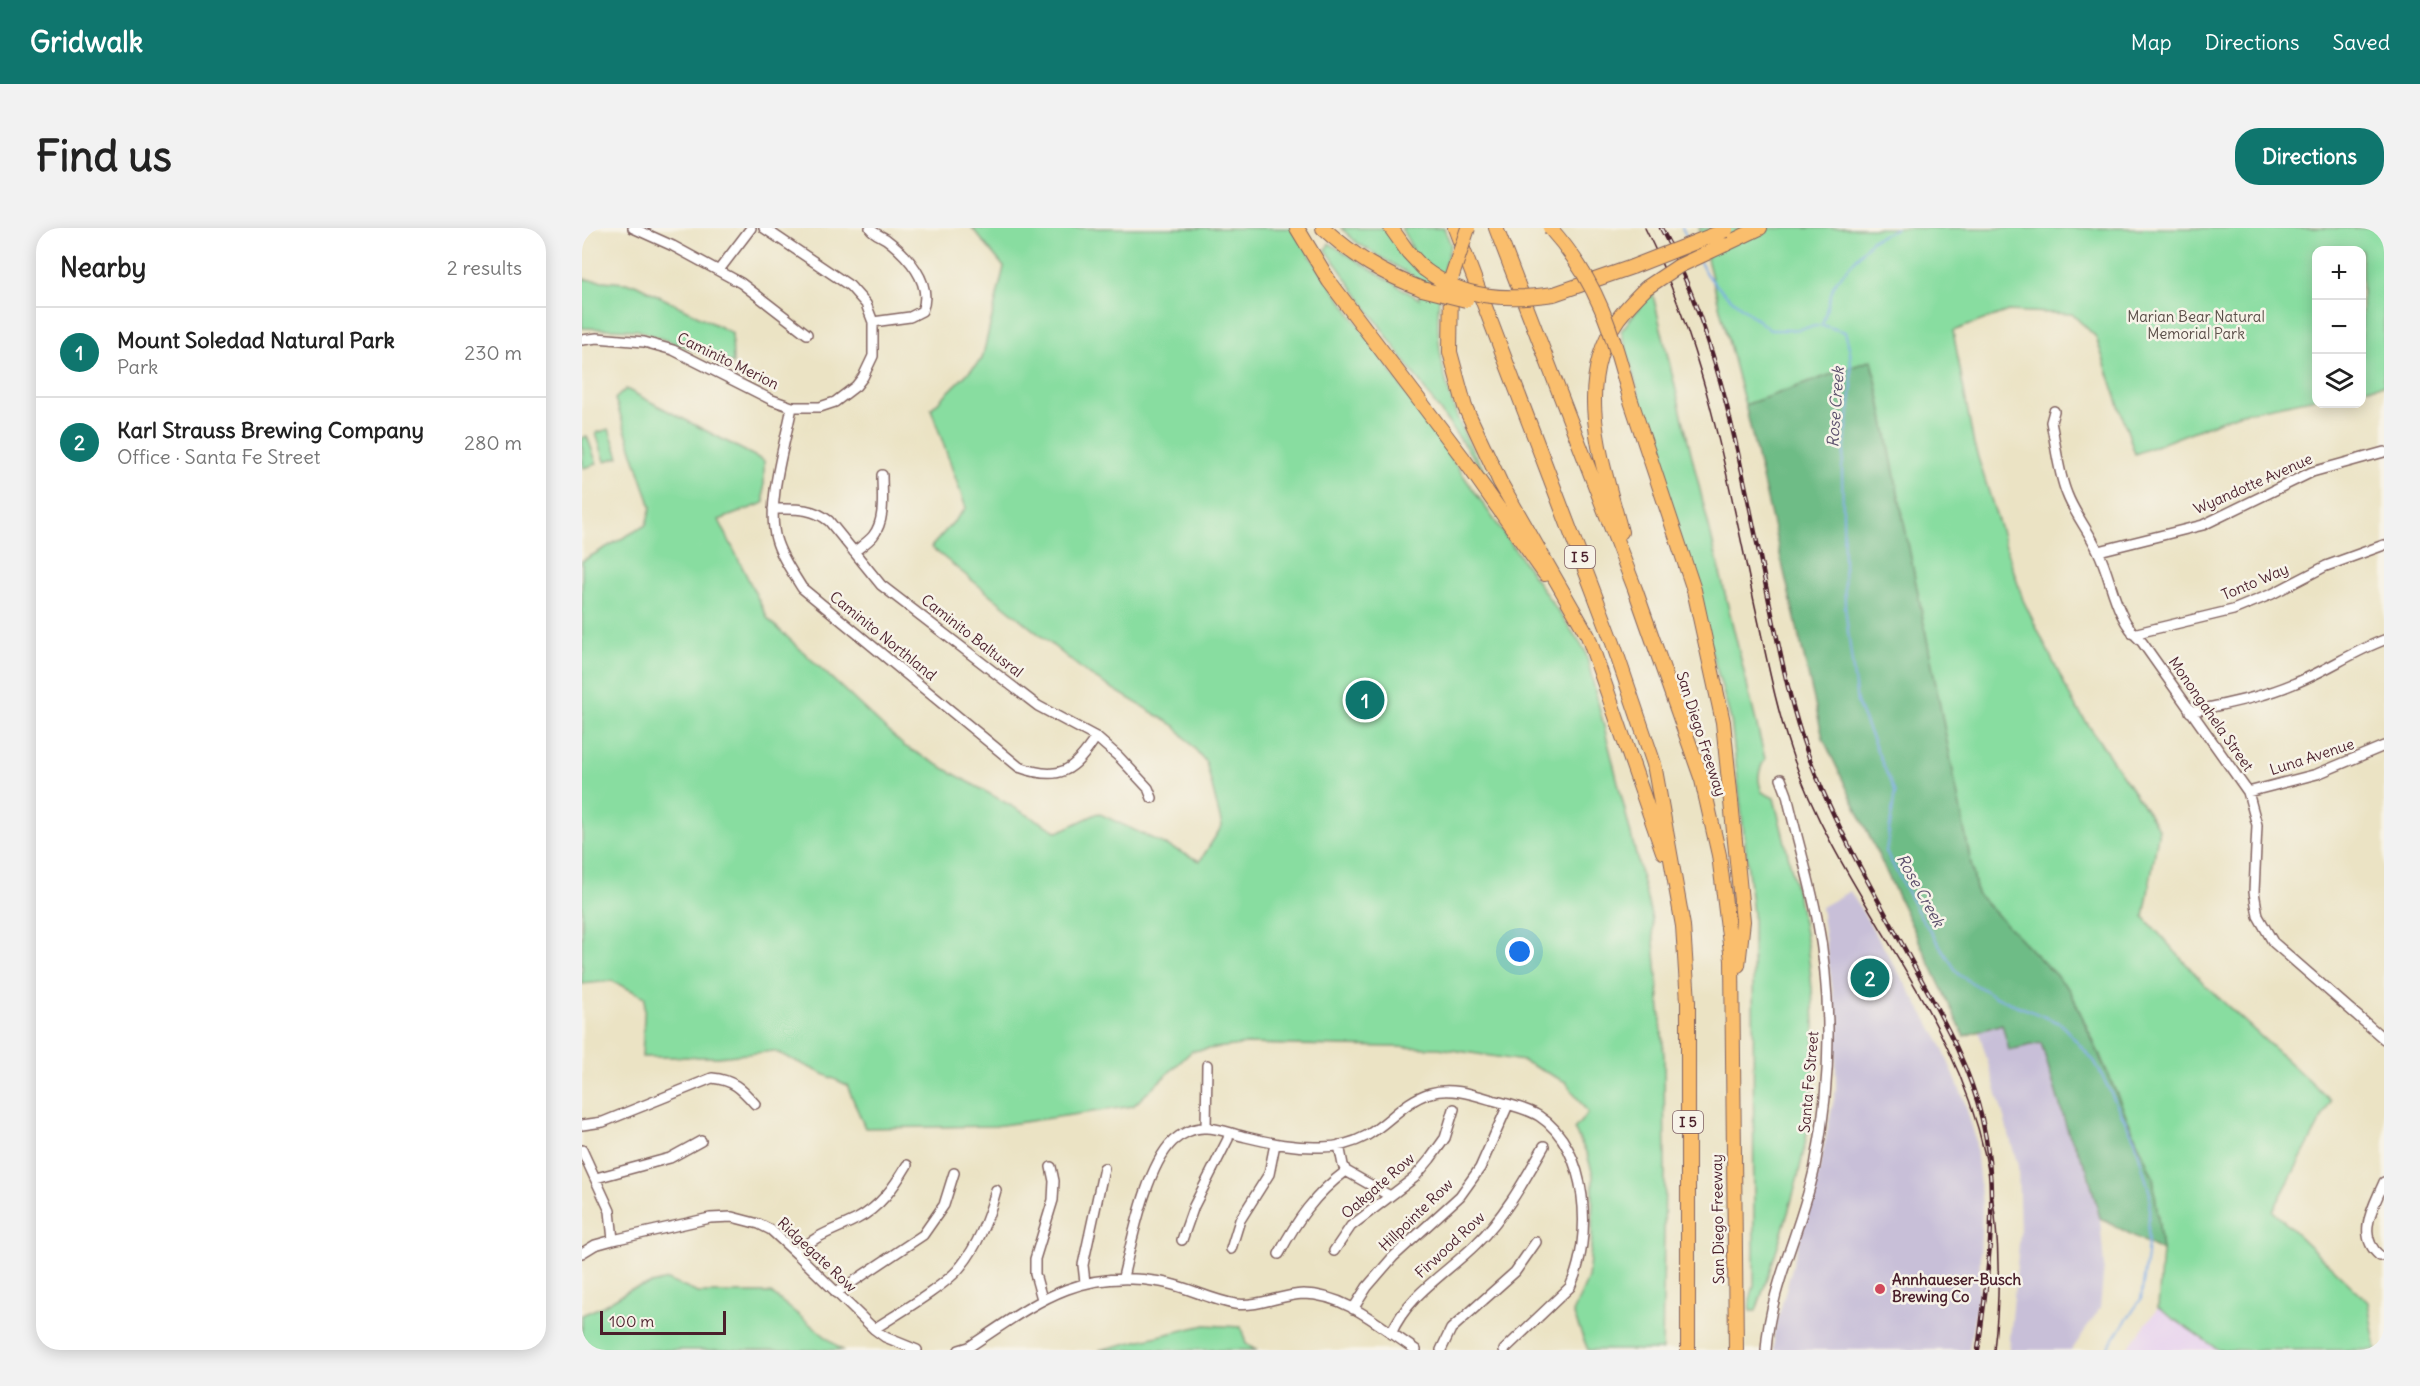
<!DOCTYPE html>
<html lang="en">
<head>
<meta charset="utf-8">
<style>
	body { margin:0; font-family:Delius,sans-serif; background:#f2f2f2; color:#222 }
	.controls { position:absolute; right:18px; top:18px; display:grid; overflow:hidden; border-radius:12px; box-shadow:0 3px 15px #0003 }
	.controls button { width:54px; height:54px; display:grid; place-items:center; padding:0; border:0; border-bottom:2px solid #e0e0e0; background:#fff; color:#222; font:30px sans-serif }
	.scale { position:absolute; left:18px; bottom:15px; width:126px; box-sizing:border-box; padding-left:6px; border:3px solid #4a1f2b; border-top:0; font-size:16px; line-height:21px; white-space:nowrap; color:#4a1f2b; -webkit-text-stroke:4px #f7f3e8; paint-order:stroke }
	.you { position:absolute; left:938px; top:724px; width:21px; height:21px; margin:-15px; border:4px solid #fff; border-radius:50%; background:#1a73e8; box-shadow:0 0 0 9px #1a73e833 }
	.badge { display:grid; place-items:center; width:39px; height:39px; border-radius:50%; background:#0f766e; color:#fff; font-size:20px; font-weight:700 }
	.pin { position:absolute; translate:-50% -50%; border:3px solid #fff; box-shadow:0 2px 6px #0006 }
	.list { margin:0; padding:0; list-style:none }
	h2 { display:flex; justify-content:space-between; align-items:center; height:78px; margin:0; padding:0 24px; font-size:26px }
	h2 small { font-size:20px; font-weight:400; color:#767676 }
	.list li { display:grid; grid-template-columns:39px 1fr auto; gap:18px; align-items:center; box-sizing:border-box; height:90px; padding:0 24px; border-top:2px solid #e0e0e0 }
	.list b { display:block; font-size:22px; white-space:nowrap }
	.list p { margin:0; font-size:20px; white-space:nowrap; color:#767676 }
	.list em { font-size:20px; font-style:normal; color:#767676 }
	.icon { flex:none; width:33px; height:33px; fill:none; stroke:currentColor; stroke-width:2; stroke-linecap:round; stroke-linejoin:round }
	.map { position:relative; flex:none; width:1802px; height:1122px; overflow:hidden; border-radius:24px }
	header { display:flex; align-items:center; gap:36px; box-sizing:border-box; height:84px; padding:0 30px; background:#0f766e; color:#fff }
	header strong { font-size:28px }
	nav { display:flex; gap:33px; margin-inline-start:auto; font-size:21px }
	.intro { display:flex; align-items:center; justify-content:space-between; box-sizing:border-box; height:144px; padding:0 36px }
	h1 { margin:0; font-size:42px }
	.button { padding:15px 27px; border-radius:24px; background:#0f766e; color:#fff; font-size:21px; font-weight:700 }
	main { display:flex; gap:36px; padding:0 36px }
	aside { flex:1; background:#fff; border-radius:24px; box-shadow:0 3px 15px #0003 }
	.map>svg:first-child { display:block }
</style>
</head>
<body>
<header>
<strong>Gridwalk</strong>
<nav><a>Map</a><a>Directions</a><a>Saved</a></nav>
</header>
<div class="intro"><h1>Find us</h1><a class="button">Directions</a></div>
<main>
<aside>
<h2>Nearby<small>2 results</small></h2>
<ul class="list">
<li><span class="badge">1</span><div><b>Mount Soledad Natural Park</b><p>Park</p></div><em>230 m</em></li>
<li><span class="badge">2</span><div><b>Karl Strauss Brewing Company</b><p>Office · Santa Fe Street</p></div><em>280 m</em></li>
</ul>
</aside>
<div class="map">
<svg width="1802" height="1122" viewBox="0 0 1802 1122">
	<rect width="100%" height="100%" fill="#f7f3e8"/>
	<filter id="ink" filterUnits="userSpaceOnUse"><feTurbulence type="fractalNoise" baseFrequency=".0167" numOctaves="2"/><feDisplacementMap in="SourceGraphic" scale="12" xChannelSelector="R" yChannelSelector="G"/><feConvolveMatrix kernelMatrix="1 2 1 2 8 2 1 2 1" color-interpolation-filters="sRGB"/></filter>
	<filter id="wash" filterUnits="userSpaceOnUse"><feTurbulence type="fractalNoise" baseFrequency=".008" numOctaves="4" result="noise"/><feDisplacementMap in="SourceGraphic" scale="24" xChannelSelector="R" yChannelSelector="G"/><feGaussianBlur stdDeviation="1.35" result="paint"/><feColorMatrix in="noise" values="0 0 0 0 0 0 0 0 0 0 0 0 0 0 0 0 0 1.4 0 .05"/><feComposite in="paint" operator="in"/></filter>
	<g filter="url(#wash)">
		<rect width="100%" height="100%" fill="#ebe3c4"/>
		<path fill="#e7d2ef" d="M1576 1080 1637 1122H1544Z"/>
		<path fill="#c8bfd8" d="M1268 663 1357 812 1381 869 1393 909 1400 977 1397 1060 1387 1122H1192V1105L1238 938 1254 861 1253 781 1239 679Z
			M1420 796 1428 821 1459 815 1486 904 1505 941 1518 990 1522 1038 1518 1080 1490 1122H1427L1438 1005 1436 938 1397 804Z"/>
		<path fill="#88dda0" stroke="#697e66" stroke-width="1.5" d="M390 0H716L727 26 1003 422 1070 691 1082 828 1083 946 1080 1122H1006L991 1085 1006 1050 1010 1009 1011 947 1005 926 992 901 1006 885 984 854 941 833 857 820 665 816 610 823 551 878 413 898 283 900 265 857 192 823 136 829H60L63 769 30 753 0 756V333L64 297 69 279 33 171 44 161 182 233V275L137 292 186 391 322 518 476 604 516 585 618 633 640 598 624 534 593 498 506 446 349 319 384 280 349 181 400 131 422 39Z
			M759 0H805L832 23 819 0H862L869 17C847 76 855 139 878 196 888 223 907 248 921 272L744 22 747 15 837 71 839 53 775 15Z
			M1117 0H1802V157L1780 161V22H1734V170L1656 186 1553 226 1514 109 1490 86 1426 83 1371 103 1392 217 1441 372 1492 476 1577 601 1562 689 1624 758 1749 873 1691 983 1786 1074 1794 1122H1637L1576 1080 1580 1023 1571 949 1520 832 1488 762 1395 666 1290 132 1163 177Z
			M0 51 53 56 150 105 151 136 55 102 0 100Z
			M1070 63 1183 531C1176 543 1175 551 1180 564L1192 570C1207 631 1226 700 1230 762 1235 824 1231 889 1216 948 1205 994 1189 1039 1174 1083H1168V1071L1172 1058 1171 686 1149 492 1039 103Z
			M27 201 37 229 23 233 14 205Z
			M5 208 15 236 1 240 0 210Z
			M85 1052 116 1065H189L260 1122H0V1087L21 1078 49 1061Z
			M623 1097 659 1099 664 1116 674 1122H517Z"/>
		<path fill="#6ebc86" stroke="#5c6e58" stroke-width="1.5" d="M1290 132 1395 666 1488 762 1571 949 1580 1023 1518 990 1505 941 1486 904 1459 815 1427 822 1420 796 1382 808 1241 510 1163 177Z"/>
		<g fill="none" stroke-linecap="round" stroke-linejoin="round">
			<path stroke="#7eace7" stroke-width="2" d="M1100 0 1106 11
				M1118 34 1124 46 1142 65 1188 102H1211L1240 97 1263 104 1268 123 1270 159 1260 241 1263 379 1275 475 1313 565 1304 624 1337 686 1377 747 1414 769 1478 795 1513 834 1553 912 1568 966 1565 1027 1559 1071 1524 1122
				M1240 97 1252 56 1290 12 1315 0"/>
		</g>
	</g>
	<g filter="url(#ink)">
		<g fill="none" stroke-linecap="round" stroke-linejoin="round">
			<defs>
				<path id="minor" d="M51 0 91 18 159 55 225 106
					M288 0C292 6 298 7 304 11 324 26 352 55 340 83L328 89 291 94
					M137 42 169 0
					M0 112 15 110 62 114 91 122 190 172 210 179H238L253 174 274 158 281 149 291 128V94L284 76 268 58 182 0
					M210 179C203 216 184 276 194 311 199 329 211 345 220 360L437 539C478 554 492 543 514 509
					M1472 183 1469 194C1474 217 1476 244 1485 266 1493 287 1507 303 1516 323 1531 354 1532 389 1560 414L1666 564 1675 597 1672 664 1676 688 1691 714 1802 811
					M191 281C212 281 230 279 247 293L299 357 456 478 514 509 537 529 566 560 570 570
					M1517 323 1621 297 1730 244 1802 224
					M272 324C278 319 286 314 291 308 304 292 300 266 300 247
					M1551 406 1651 382 1690 366 1744 338 1802 317
					M1608 484C1642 476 1678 470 1711 456 1742 444 1770 424 1802 412
					M1666 564 1735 546 1802 518
					M0 897 21 894 130 850C151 852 159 860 173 876
					M624 900 625 837
					M757 917 761 937 764 943 808 968
					M0 922 28 983 31 1012
					M14 950 88 930 119 913
					M600 1012 612 978 646 911 647 905
					M649 1021 658 992 687 946 693 916
					M752 1023 769 998 832 950 848 931 863 910 872 881
					M0 1025 13 1017 31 1012 128 990 150 989 177 996 189 1002 215 1026 292 1101 303 1109 335 1122
					M215 1026C232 1007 253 1002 275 991 298 979 312 959 325 937
					M697 1026C715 992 733 966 764 943
					M1798 1028C1773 1007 1792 978 1802 954
					M541 1049C550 1013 564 939 591 913 599 906 612 899 624 900 637 900 651 906 664 909 689 915 713 920 740 919 754 919 771 915 784 908 807 895 822 873 848 865 869 859 890 866 910 872 925 876 944 880 957 888 1007 920 1011 1011 988 1059L922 1122
					M503 1054 501 1037 522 940
					M254 1065 341 1007 362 977 372 945
					M460 1071 453 1046V1031L471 972 472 953 469 939
					M771 1081 785 1059 811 1029 878 968 898 940 926 877
					M292 1101C315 1086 364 1058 379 1038 397 1016 407 989 414 962
					M809 1106C826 1066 865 1045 894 1016 923 988 942 953 962 918
					M377 1122 387 1119C452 1076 496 1039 579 1054 604 1058 628 1072 653 1076 677 1079 698 1067 721 1066 764 1066 800 1100 834 1122
					M859 1122 869 1101 933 1044 954 1014
					M1184 1122C1188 1058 1220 1001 1233 938 1249 856 1251 773 1235 690 1227 649 1214 608 1205 567L1199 551"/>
				<path id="highway" d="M715 0 747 53 881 230 963 346
					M741 0C773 29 799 45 840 61
					M809 0 826 24 842 41
					M873 0 1031 415 1072 536 1101 698 1106 774V1122
					M914 0 1053 361 1120 552 1137 627 1150 732 1154 1122
					M1142 17 1178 0
					M869 56 868 124 883 179 918 254 1006 408 1081 624
					M972 66 1050 39
					M1048 170 1112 362 1141 494 1161 693 1156 737
					M1039 304C1021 235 990 156 1036 91 1044 80 1054 70 1064 60"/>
			</defs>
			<use href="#minor" stroke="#826461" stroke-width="12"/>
			<use href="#highway" stroke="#826461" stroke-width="16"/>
			<use href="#minor" stroke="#fff" stroke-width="9"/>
			<use href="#highway" stroke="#fabe6d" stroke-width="14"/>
			<path stroke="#4a1f2b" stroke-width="1.5" d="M1063 0C1123 120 1145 248 1173 378 1184 426 1193 476 1209 523 1244 630 1317 718 1365 819 1411 914 1424 1018 1412 1122"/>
			<defs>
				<path id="rail" d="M1079 0C1142 118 1161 253 1189 382 1199 428 1208 476 1224 521 1253 601 1298 674 1338 749 1363 795 1388 840 1400 891 1418 966 1406 1047 1396 1122"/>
			</defs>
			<use href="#rail" stroke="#4a1f2b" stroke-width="4.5"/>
			<use href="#rail" stroke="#f7f3e8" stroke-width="2" stroke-dasharray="7" stroke-linecap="butt"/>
			<defs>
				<path id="highway-bridge" d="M968 0C1016 53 1030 104 1048 170
					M1050 39 1144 2
					M842 41C881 71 924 73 972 66
					M870 48 886 0
					M1064 60 1097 38 1142 17
					M840 61 884 72"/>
			</defs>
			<use href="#highway-bridge" stroke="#826461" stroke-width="16" stroke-linecap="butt"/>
			<use href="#highway-bridge" stroke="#fabe6d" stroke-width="14"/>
		</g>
	</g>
	<circle fill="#d1495b" stroke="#f7f3e8" stroke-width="2" cx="1298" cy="1061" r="6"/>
	<g text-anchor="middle" stroke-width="5" stroke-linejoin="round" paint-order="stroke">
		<g fill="#f7f3e8" stroke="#7e5f64" stroke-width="1.5">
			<rect x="983" y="318" width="30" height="22" rx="4.5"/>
			<rect x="1091" y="883" width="30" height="22" rx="4.5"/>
		</g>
		<g font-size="14" font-weight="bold" fill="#4a1f2b">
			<text x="998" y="334">I 5</text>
			<text x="1106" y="899">I 5</text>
		</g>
		<g font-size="15" fill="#5a4e48" stroke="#f7f3e8">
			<text x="1614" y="94">Marian Bear Natural<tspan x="1614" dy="17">Memorial Park</tspan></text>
		</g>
		<g font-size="15" fill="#4a1f2b" stroke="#f7f3e8">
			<text transform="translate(146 133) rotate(26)" y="5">Caminito Merion</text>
			<text transform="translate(1671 256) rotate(-24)" y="5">Wyandotte Avenue</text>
			<text transform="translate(1673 354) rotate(-23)" y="5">Tonto Way</text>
			<text transform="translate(301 408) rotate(39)" y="5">Caminito Northland</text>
			<text transform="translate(390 408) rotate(38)" y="5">Caminito Baltusral</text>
			<text transform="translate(1629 486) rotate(55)" y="5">Monongahela Street</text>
			<text transform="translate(1119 506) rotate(72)" y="5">San Diego Freeway</text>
			<text transform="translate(1730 529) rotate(-18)" y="5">Luna Avenue</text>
			<text transform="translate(1227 854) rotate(-85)" y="5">Santa Fe Street</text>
			<text transform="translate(796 958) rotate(-41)" y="5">Oakgate Row</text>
			<text transform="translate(834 987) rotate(-44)" y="5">Hillpointe Row</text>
			<text transform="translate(1136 991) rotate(-91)" y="5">San Diego Freeway</text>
			<text transform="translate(868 1017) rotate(-43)" y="5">Firwood Row</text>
			<text transform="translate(235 1027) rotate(43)" y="5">Ridgegate Row</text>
		</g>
		<g font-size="15" font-weight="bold" fill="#4a1f2b" stroke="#f7f3e8" text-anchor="start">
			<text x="1310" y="1057">Annhaueser-Busch<tspan x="1310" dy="17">Brewing Co</tspan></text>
		</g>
		<g font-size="16" font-style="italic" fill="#5c506d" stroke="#f7f3e8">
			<text transform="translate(1253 179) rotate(-86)" y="6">Rose Creek</text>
			<text transform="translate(1339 662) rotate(61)" y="6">Rose Creek</text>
		</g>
	</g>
</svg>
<div class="controls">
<button>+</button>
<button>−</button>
<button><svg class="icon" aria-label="layers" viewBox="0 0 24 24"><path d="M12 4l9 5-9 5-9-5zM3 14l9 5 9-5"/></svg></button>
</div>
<div class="scale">100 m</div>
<div class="you"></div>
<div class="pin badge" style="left:783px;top:472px">1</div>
<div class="pin badge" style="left:1288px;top:750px">2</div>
</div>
</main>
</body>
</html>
